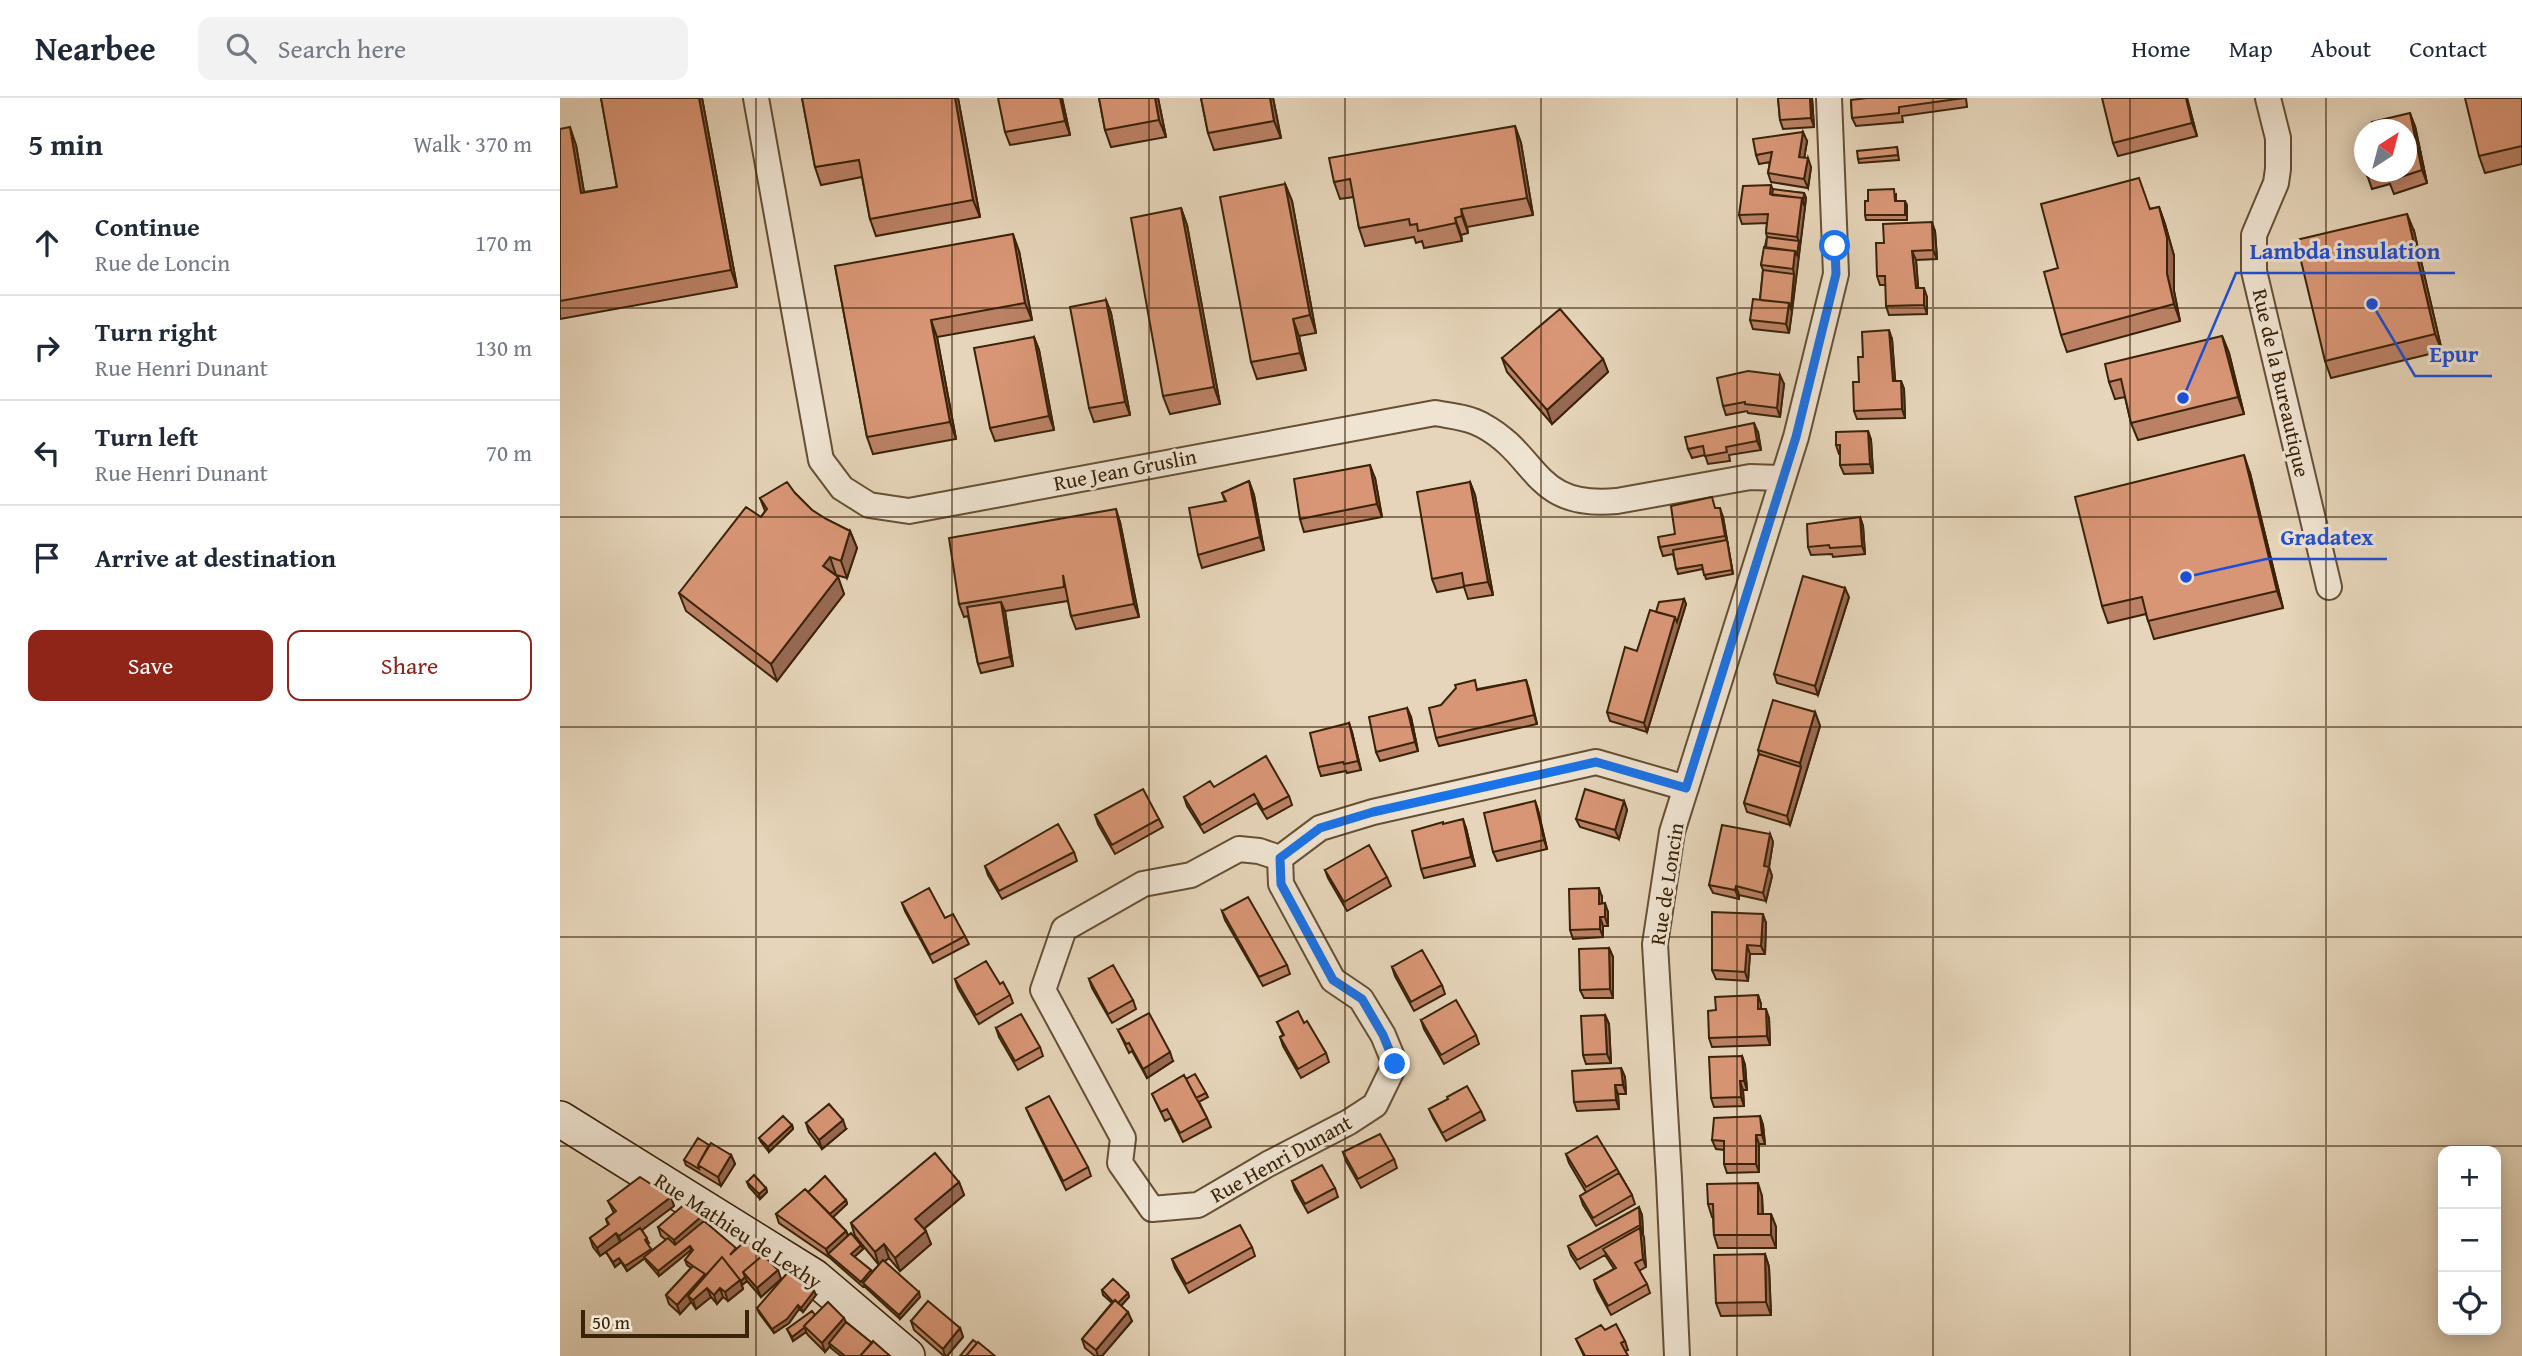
<!DOCTYPE html>
<html lang="en">
<head>
<meta charset="utf-8">
<style>
	body { margin:0; font-family:"Gentium Book Plus",serif; background:#f2f2f3; color:#1f2937 }
	.controls { position:absolute; right:21px; bottom:21px; display:grid; overflow:hidden; border-radius:14px; box-shadow:0 4px 18px #0003 }
	.controls button { width:63px; height:63px; display:grid; place-items:center; padding:0; border:0; border-bottom:2px solid #e0e1e3; background:#fff; color:#1f2937; font:35px sans-serif }
	.compass { position:absolute; left:1794px; top:21px; width:63px; height:63px; border-radius:50%; background:#fff; box-shadow:0 4px 18px #0003; rotate:36deg }
	.scale { position:absolute; left:21px; bottom:18px; width:168px; box-sizing:border-box; padding-left:7px; border:4px solid #3a2309; border-top:0; font-size:19px; line-height:24px; white-space:nowrap; color:#3a2309; -webkit-text-stroke:5px #efe4d2; paint-order:stroke }
	.stop { position:absolute; width:21px; height:21px; margin:-16px; border:5px solid #1a73e8; border-radius:50%; background:#fff }
	.stop.end { background:#1a73e8; border-color:#fff; box-shadow:0 2px 7px #0008 }
	.list { margin:0; padding:0; list-style:none }
	h2 { display:flex; justify-content:space-between; align-items:center; height:91px; margin:0; padding:0 28px; font-size:30px }
	h2 small { font-size:23px; font-weight:400; color:#747a83 }
	.list li { display:grid; grid-template-columns:46px 1fr auto; gap:21px; align-items:center; box-sizing:border-box; height:105px; padding:0 28px; border-top:2px solid #e0e1e3 }
	.list b { display:block; font-size:26px; white-space:nowrap }
	.list p { margin:0; font-size:23px; white-space:nowrap; color:#747a83 }
	.list em { font-size:23px; font-style:normal; color:#747a83 }
	.actions { display:flex; gap:14px; padding:21px 28px }
	.actions a { flex:1; padding:16px 0; border:2px solid #8f2418; border-radius:14px; text-align:center; font-size:24px; color:#8f2418 }
	.actions .main { background:#8f2418; color:#fff }
	.icon { flex:none; width:38px; height:38px; fill:none; stroke:currentColor; stroke-width:2; stroke-linecap:round; stroke-linejoin:round }
	.map { position:relative; flex:none; width:1962px; height:1258px; overflow:hidden }
	header { display:flex; align-items:center; gap:42px; box-sizing:border-box; height:98px; padding:0 35px; background:#fff; border-bottom:2px solid #e0e1e3 }
	header strong { font-size:33px }
	nav { display:flex; gap:38px; margin-inline-start:auto; font-size:24px }
	.search { width:490px; height:63px; background:#f2f2f3; display:flex; align-items:center; gap:18px; box-sizing:border-box; padding:0 24px; border-radius:14px; color:#747a83; font-size:26px }
	main { display:flex }
	aside { flex:1; background:#fff }
	.map>svg:first-child { display:block }
</style>
</head>
<body>
<header>
<strong>Nearbee</strong>
<div class="search"><svg class="icon" aria-label="search" viewBox="0 0 24 24"><circle cx="10" cy="10" r="6"/><path d="M15 15l6 6"/></svg>Search here</div>
<nav><a>Home</a><a>Map</a><a>About</a><a>Contact</a></nav>
</header>
<main>
<aside>
<h2>5 min<small>Walk · 370 m</small></h2>
<ul class="list">
<li><svg class="icon" aria-label="ahead" viewBox="0 0 24 24"><path d="M12 20V5M6 11l6-6 6 6"/></svg><div><b>Continue</b><p>Rue de Loncin</p></div><em>170 m</em></li>
<li><svg class="icon" aria-label="right" viewBox="0 0 24 24"><path d="M7 20v-9h11M14 6l5 5-5 5"/></svg><div><b>Turn right</b><p>Rue Henri Dunant</p></div><em>130 m</em></li>
<li><svg class="icon" aria-label="left" viewBox="0 0 24 24"><path d="M17 20v-9H6M10 6l-5 5 5 5"/></svg><div><b>Turn left</b><p>Rue Henri Dunant</p></div><em>70 m</em></li>
<li><svg class="icon" aria-label="arrive" viewBox="0 0 24 24"><path d="M6 21V4h12l-3 4 3 4H6"/></svg><div><b>Arrive at destination</b></div></li>
</ul>
<div class="actions"><a class="main">Save</a><a>Share</a></div>
</aside>
<div class="map">
<svg width="1962" height="1258" viewBox="0 0 1962 1258">
	<rect width="100%" height="100%" fill="#e6d5ba"/>
	<filter id="stains"><feTurbulence type="fractalNoise" baseFrequency=".00286" numOctaves="4"/><feColorMatrix values="0 0 0 0 .2 0 0 0 0 .09 0 0 0 0 .02 0 0 0 .5 -.17"/></filter>
	<radialGradient id="worn" r=".72"><stop offset=".6" stop-color="#630" stop-opacity="0"/><stop offset="1" stop-color="#630" stop-opacity=".3"/></radialGradient>
	<g fill="none" stroke-linecap="round" stroke-linejoin="round">
		<defs>
			<path id="minor" d="M196 0 261 362 282 390 309 407 349 413 875 315C891 318 908 319 922 327 980 358 972 411 1057 403L1190 379 1222 380
				M1708 0 1718 40V71L1716 85 1694 137V173L1769 489
				M679 751 699 753 720 760 721 786 773 882 801 901 823 937 835 966 815 1007 789 1024 708 1066 638 1107 592 1111 560 1065 563 1040 483 892 504 831 583 786 631 777Z
				M720 760 760 730 813 714 1036 664 1126 690
				M1117 1258 1109 1080 1095 846 1112 734 1236 339 1276 176 1269 0"/>
			<path id="secondary" d="M0 1021 254 1179 347 1258"/>
		</defs>
		<use href="#minor" stroke="#655035" stroke-width="28"/>
		<use href="#secondary" stroke="#3a2309" stroke-width="38"/>
		<use href="#minor" stroke="#efe4d2" stroke-width="24"/>
		<use href="#secondary" stroke="#efe4d2" stroke-width="35"/>
	</g>
	<path fill="#bb8165" stroke="#3a2309" stroke-width="2" d="M41 0H142L177 189 0 221V31L16 47 24 94 57 89Z
		M242 0H398L420 119 316 138 310 121 302 79 261 87 255 69Z
		M502 0 510 37 450 47 445 34Z
		M539 0H598L606 39 551 49 545 32Z
		M641 0H713L721 40 654 52 648 35Z
		M1218 0H1252L1254 29 1223 31 1220 22Z
		M1406 0 1407 9 1342 18 1343 24 1296 28 1292 20 1291 2Z
		M1627 0 1637 38 1558 58 1553 45Z
		M1962 0V66L1925 75 1919 58Z
		M955 28 961 45 973 117 907 129 908 135 901 137 902 143 864 150 862 143 856 145 854 139 805 148 799 130 794 99 780 101 774 84Z
		M1855 28 1867 85 1834 96 1830 86 1812 91 1806 74H1846Z
		M1247 43 1244 60 1251 69 1248 90 1211 84 1208 75 1210 64 1199 66 1196 57Z
		M1337 49 1339 62 1299 65 1298 61Z
		M725 86 732 103 756 235 739 238 746 272 697 281 691 264Z
		M1211 87 1213 92 1244 95 1246 100 1229 235 1193 231 1190 222 1200 201 1203 172 1201 167 1207 139 1206 135 1207 125 1182 126 1179 117Z
		M1336 96V103H1345L1347 107V122H1306L1305 117 1308 103Z
		M1599 109 1605 126 1614 158V193L1620 223 1507 254 1501 237 1498 170 1590 111Z
		M621 110 627 127 660 306 610 316 603 298Z
		M1375 133 1377 161 1356 162 1358 190 1367 199V216L1329 217 1326 208V187H1320L1317 178 1324 145Z
		M1854 133 1882 253 1771 280 1765 263Z
		M459 153 472 222 377 239 396 341 313 356 307 339 275 168Z
		M546 202 551 215 570 317 534 324 529 310Z
		M1662 238 1669 255 1684 316 1578 342 1571 325 1565 299 1555 301 1549 284Z
		M474 239 479 252 494 332 435 343 430 330Z
		M1332 241 1335 283H1341L1344 291 1345 320 1297 321 1294 313 1303 259Z
		M942 260 1043 261 1048 274 992 326 947 274Z
		M1224 286 1220 319 1188 315 1187 313 1166 317 1163 308Z
		M1308 333 1311 342 1313 375 1284 376 1280 367V356H1279L1276 347Z
		M1198 334 1201 352 1169 357 1170 363 1148 366 1145 357 1132 360 1128 351Z
		M1690 375 1723 510 1594 541 1586 516 1548 525 1542 508Z
		M815 380 822 419 744 434 740 421Z
		M689 383 694 397 704 452 642 470 638 457 665 403 662 395Z
		M910 384 915 397 933 497 908 501 904 489 877 494 872 481Z
		M235 395 252 412 266 421 290 433 297 450 287 480 276 477 278 479 284 496 217 583 126 513 119 495 201 419 205 413 200 400Z
		M1156 410 1163 419 1173 476 1146 481 1143 471 1118 476 1113 456 1103 458 1100 449 1115 436Z
		M1300 419 1303 428 1305 456 1273 459 1272 456 1251 457 1248 449Z
		M560 424 579 519 516 531 511 518 508 503 445 513 453 568 421 575 418 566 408 518 404 519 399 506Z
		M1289 499 1258 597 1217 585 1214 576Z
		M1124 501 1126 506 1087 634 1050 623 1047 614 1096 514Z
		M966 582 977 626 879 648 876 640 881 607 918 591Z
		M847 610 851 619 858 653 820 663 816 654Z
		M1255 614 1260 628 1230 727 1187 714 1184 705 1199 656 1198 652Z
		M789 625 792 634 801 672 787 675 786 673 761 678 758 669Z
		M654 689 729 698 732 707 707 721 697 705 644 735 627 708 624 699Z
		M975 703 978 712 987 751 937 763 933 754Z
		M1064 703 1067 712 1059 741 1020 729 1016 721Z
		M535 717 599 721 603 729 555 756 538 726Z
		M906 730 915 768 864 780 861 771Z
		M1210 736 1213 744 1209 769 1212 778 1206 803 1179 797V801L1153 795 1149 787Z
		M514 754 517 763 442 801 428 777 425 768Z
		M765 772 827 779 831 788 787 813 768 780Z
		M1042 799V806L1048 814V828H1043V839L1013 841 1010 832Z
		M342 805 385 820 405 838 409 846 373 865 345 813Z
		M662 813 727 867 730 876 703 888 665 822Z
		M1206 825 1205 856H1190L1188 883 1156 881 1152 872Z
		M1049 850 1053 859V900H1024L1020 892Z
		M832 869 882 887 885 896 854 913 835 878Z
		M395 881 440 886 450 897 453 905 419 926 398 890Z
		M529 881 573 902 576 911 552 925 532 890Z
		M1198 897 1201 906V911L1209 920 1210 947 1152 949 1149 940 1156 912Z
		M1045 917 1049 926 1051 965 1026 966 1023 957Z
		M861 922 916 937 919 946 884 966 864 931Z
		M717 924 744 925 766 955 769 964 741 980 723 948 720 939 723 937Z
		M436 930 480 949 483 958 458 972 439 939Z
		M558 932 613 963 587 980 572 953 569 955Z
		M1182 958 1185 967 1187 992H1183L1184 1008 1154 1009 1151 1000Z
		M1061 970 1065 979 1066 996H1058L1059 1011 1017 1013 1014 1004Z
		M626 981 646 995 648 999 639 1004 647 1020 651 1029 623 1044 611 1020 605 1023 592 996Z
		M466 1010 528 1069 531 1078 506 1092 470 1019Z
		M869 1011 921 1013 925 1022 886 1043 873 1020Z
		M1200 1018 1203 1027 1205 1046H1199V1074L1167 1075 1164 1066V1052L1156 1051 1152 1042Z
		M246 1025 286 1031 262 1051 249 1034Z
		M232 1027 233 1031 209 1054 201 1044 199 1040Z
		M149 1047 171 1057 175 1066 161 1088 126 1067 124 1062Z
		M783 1054 834 1061 837 1070 801 1090 786 1063Z
		M1006 1056 1057 1071 1072 1097 1075 1106 1036 1128 1023 1107 1020 1098 1026 1094 1009 1065Z
		M732 1083 775 1090 778 1099 748 1115 735 1092Z
		M187 1084 206 1090 207 1094 200 1101 189 1089Z
		M399 1084 404 1097 364 1131 371 1146 340 1173 329 1160 324 1163 360 1199 340 1221 304 1188 303 1189 270 1160 219 1125 216 1116 248 1094 286 1102 287 1106 273 1119 286 1133 288 1137 303 1151 294 1159 312 1174 319 1167 295 1138 291 1125Z
		M1202 1098 1203 1116H1211L1216 1129V1150H1158L1154 1137 1153 1119H1152L1148 1106Z
		M111 1099 114 1108 82 1132 89 1145 87 1146 91 1153 106 1142 101 1138 98 1129 144 1123 176 1151 221 1181 201 1199 187 1183 182 1187 183 1191 168 1203 163 1199 157 1206 151 1199 136 1211 131 1204 120 1216 109 1206 106 1197 131 1170 127 1167 125 1162 132 1153 131 1152 99 1178 86 1163 85 1160 67 1173 61 1164 55 1169 46 1154 40 1158 33 1149 30 1140 48 1127 46 1121 54 1115 48 1103Z
		M1082 1117 1083 1136 1086 1169 1079 1173 1087 1186 1090 1195 1051 1217 1037 1191 1034 1182 1054 1171 1045 1157 1020 1171 1011 1157 1008 1148Z
		M692 1149 695 1158 629 1195 615 1170 612 1161Z
		M1205 1156 1209 1169 1211 1217 1161 1218 1156 1205Z
		M542 1192 568 1195 569 1199 561 1208 572 1223 542 1258H535L525 1250 522 1241 552 1205 543 1197Z
		M256 1197 243 1214 239 1211 229 1225 214 1235 199 1215 197 1210Z
		M255 1217 286 1224 312 1245 330 1258H281L271 1250 270 1248 265 1254 248 1237 246 1234 233 1243 227 1231Z
		M351 1223 400 1230 403 1239 387 1258H384L354 1232Z
		M1016 1241 1065 1243 1068 1252 1065 1253 1068 1258H1024Z"/>
	<path fill="#986953" stroke="#3a2309" stroke-width="2" d="M139 0H142L177 189 171 172Z
		M395 0H398L420 119 413 102Z
		M500 0H502L510 37 505 23Z
		M595 0H598L606 39 599 22Z
		M710 0H713L721 40 714 23Z
		M1250 0H1252L1254 29 1251 20Z
		M1626 0H1627L1637 38 1632 25Z
		M1850 15 1855 28 1867 85 1862 72Z
		M955 28 961 45 973 117 967 100Z
		M10 29 16 47 27 112 21 95Z
		M1243 34 1247 43 1243 68 1239 59Z
		M1248 60 1251 69 1248 90 1244 81Z
		M725 86 732 103 756 235 750 217Z
		M1244 95 1246 100 1245 109 1243 105Z
		M1242 100 1245 109 1232 214 1231 209 1234 176 1233 171 1235 153 1239 143 1237 139Z
		M1599 109 1605 126 1614 158V193L1620 223 1614 206 1607 176Z
		M621 110 627 127 660 306 654 289Z
		M901 111 907 129 908 135 902 118Z
		M1847 116 1854 133 1882 253 1875 236Z
		M895 120 901 137 902 143 896 125Z
		M1372 124 1375 133 1377 161 1373 152Z
		M453 136 459 153 472 222 465 205Z
		M1352 153 1356 162 1359 199 1356 190Z
		M1364 190 1367 199V216L1364 207Z
		M546 202 551 215 570 317 565 304Z
		M1229 205 1232 214 1229 235 1226 226Z
		M733 221 739 238 746 272 740 255Z
		M371 222 377 239 396 341 390 324Z
		M1329 232 1332 241 1336 292 1333 283Z
		M1662 238 1669 255 1684 316 1678 299Z
		M474 239 479 252 494 332 489 318Z
		M1043 261 1048 274 992 326 987 312Z
		M1220 277 1224 286 1220 319 1217 310Z
		M1341 283 1344 291 1345 320 1342 311Z
		M1194 325 1198 334 1201 352 1197 343Z
		M1308 333 1311 342 1313 375 1310 366Z
		M1684 357 1690 375 1723 510 1717 493Z
		M810 367 815 380 822 419 817 406Z
		M689 383 694 397 704 452 700 439Z
		M910 384 915 397 933 497 928 484Z
		M1160 410 1163 419 1173 476 1172 472Z
		M556 411 560 424 579 519 574 506Z
		M1300 419 1303 428 1305 456 1302 448Z
		M290 433 297 450 287 480 281 463Z
		M270 459 276 477 263 468Z
		M278 479 284 496 217 583 211 566Z
		M1285 490 1289 499 1258 597 1255 588Z
		M1124 501 1126 506 1087 634 1084 625 1115 519Z
		M441 504 445 513 453 568 450 559Z
		M966 582 969 591 977 626 974 617Z
		M847 610 851 619 858 653 855 644Z
		M1255 614 1260 628 1230 727 1227 718 1241 669 1240 665Z
		M789 625 792 634 801 672 798 663Z
		M975 703 978 712 987 751 984 742Z
		M1064 703 1067 712 1059 741 1055 732Z
		M903 721 906 730 915 768 911 759Z
		M1210 736 1213 744 1209 769 1212 778 1206 803 1203 795 1204 768Z
		M1176 788 1179 797V801L1175 792Z
		M1039 790 1042 799V815L1039 806Z
		M1045 805 1048 814V828L1045 819Z
		M1203 816 1206 825 1205 856 1201 848Z
		M1040 819 1043 828V839L1040 831Z
		M1187 847 1190 856 1188 883 1185 874Z
		M1049 850 1053 859V900L1050 891Z
		M1198 897 1201 906V920L1198 911Z
		M1206 911 1209 920 1210 947 1207 938Z
		M1045 917 1049 926 1051 965 1047 956Z
		M610 954 613 963 587 980 583 971Z
		M1182 958 1185 967 1187 992 1184 983Z
		M1061 970 1065 979 1066 996 1063 987Z
		M1180 983 1183 992 1184 1008 1181 999Z
		M1055 987 1058 996 1059 1011 1056 1002Z
		M1200 1018 1203 1027 1205 1046 1202 1037Z
		M283 1022 286 1031 262 1051 259 1042Z
		M232 1027 233 1031 209 1054 208 1049Z
		M1196 1037 1199 1046V1074L1196 1066Z
		M171 1057 175 1066 161 1088 158 1079Z
		M399 1084 404 1097 360 1134 355 1121Z
		M1198 1085 1202 1098 1203 1129 1198 1116Z
		M206 1090 207 1094 200 1101 199 1096Z
		M111 1099 114 1108 62 1147 59 1138Z
		M286 1102 287 1106 269 1123 267 1118Z
		M1079 1109 1082 1117 1083 1136 1080 1127Z
		M1211 1116 1216 1129V1150L1211 1137Z
		M142 1118 146 1127 117 1151 114 1142Z
		M1080 1130 1084 1139 1086 1169 1083 1161Z
		M286 1133 290 1142 268 1156 266 1151Z
		M366 1133 371 1146 340 1173 335 1160Z
		M56 1135 60 1144 40 1158 37 1150Z
		M324 1146 329 1160 319 1168 315 1154Z
		M301 1147 303 1151 292 1161 291 1156Z
		M130 1148 131 1152 99 1178 98 1173Z
		M91 1151 92 1155 67 1173 65 1168Z
		M1205 1156 1209 1169 1211 1217 1206 1204Z
		M59 1160 61 1164 55 1169 53 1164Z
		M218 1172 221 1181 201 1199 197 1190Z
		M145 1176 147 1180 128 1198 131 1204 120 1216 117 1207Z
		M185 1179 187 1183 182 1187 181 1183Z
		M180 1182 183 1191 168 1203 165 1194Z
		M147 1190 151 1199 136 1211 133 1202Z
		M160 1190 163 1199 157 1206 154 1197Z
		M254 1193 256 1197 243 1214 241 1210Z
		M359 1194 360 1199 340 1221 339 1217Z
		M568 1195 569 1199 558 1211 556 1206Z
		M238 1207 239 1211 229 1225 214 1235 212 1231Z
		M568 1214 572 1223 542 1258H538L536 1252Z
		M284 1220 288 1229 269 1245 270 1248 265 1254 262 1245Z
		M245 1229 246 1234 233 1243 232 1239Z
		M400 1230 403 1239 387 1258H385L383 1251Z"/>
	<path fill="#d99676" stroke="#3a2309" stroke-width="2" d="M41 0H139L171 172 0 203V31L10 29 21 95 57 89Z
		M242 0H395L413 102 310 121 299 62 255 69Z
		M438 0H500L505 23 445 34Z
		M539 0H595L599 22 545 32Z
		M641 0H710L714 23 648 35Z
		M1218 0H1250L1251 20 1220 22Z
		M1307 0H1404L1339 9V15L1292 20 1291 2Z
		M1542 0H1626L1632 25 1553 45Z
		M1905 0H1962V48L1919 58Z
		M1850 15 1862 72 1829 83 1827 74H1846V32H1814L1812 24Z
		M955 28 967 100 901 111 902 118 895 120 896 125 858 133 857 126 850 127 849 121 799 130 790 81 774 84 769 60Z
		M1243 34 1239 59 1248 60 1244 81 1208 75 1212 54 1196 57 1193 41Z
		M1804 45V68L1798 47Z
		M1337 49 1338 57 1298 61 1297 53Z
		M1806 74H1823L1807 78Z
		M1579 80 1590 111 1599 109 1607 140V176L1614 206 1501 237 1484 174 1498 170 1481 106Z
		M725 86 750 217 733 221 740 255 691 264 660 99Z
		M1211 87 1210 96 1242 100 1237 139 1206 135 1208 116 1179 117 1183 88Z
		M1213 91 1244 95 1243 105 1242 100 1212 97Z
		M1334 91 1335 103H1345V117H1305V103H1308V92Z
		M621 110 654 289 603 298 571 120Z
		M1847 116 1875 236 1765 263 1736 142Z
		M1372 124 1373 152 1352 153 1356 190H1364V207L1326 208 1325 178H1317L1316 145H1324L1323 126Z
		M453 136 465 205 371 222 390 324 307 339 275 168Z
		M1207 139 1239 143 1237 157 1235 153 1206 150Z
		M1204 149 1235 153 1233 171 1201 167Z
		M1203 172 1234 176 1231 209 1229 205 1200 202Z
		M1193 201 1229 205 1226 226 1190 222Z
		M546 202 565 304 529 310 510 209Z
		M1000 211 1043 261 987 312 942 260Z
		M1329 232 1333 283H1341L1342 311 1294 313 1293 284H1299L1298 259H1303L1302 234Z
		M1662 238 1678 299 1571 325 1561 281 1549 284 1545 266Z
		M474 239 489 318 430 330 414 250Z
		M1188 273 1220 277 1217 310 1185 306V304L1163 308 1157 280Z
		M1194 325 1197 343 1166 349 1167 354 1145 358 1143 348 1128 351 1125 339Z
		M1308 333 1310 366 1280 367V347H1276V334Z
		M1684 357 1717 493 1588 523 1582 499 1542 508 1515 399Z
		M810 367 817 406 740 421 734 381Z
		M689 383 700 439 638 457 629 410 666 403 662 395Z
		M227 384 235 395 252 412 266 421 290 433 281 463 270 459 263 468 278 479 211 566 119 495 186 409 201 419 207 411 200 400Z
		M910 384 928 484 904 488 902 475 872 481 857 394Z
		M1152 399 1155 410H1160L1165 438 1100 449 1098 439 1115 436 1111 408Z
		M556 411 574 506 511 518 503 477 504 489 399 506 389 440Z
		M1300 419 1302 448 1270 450 1269 447 1248 449 1247 426Z
		M1167 442 1172 472 1144 477 1142 467 1116 471 1113 452Z
		M1243 478 1285 490 1255 588 1214 576Z
		M1124 501 1117 524 1115 519 1096 514 1099 504Z
		M441 504 450 559 418 566 407 509Z
		M1090 512 1115 519 1084 625 1047 614 1065 549 1077 553Z
		M915 582 917 592 966 582 974 617 876 640 869 610 881 607 896 590 895 587Z
		M1213 602 1255 614 1240 665 1198 652Z
		M847 610 855 644 816 654 809 619Z
		M789 625 798 663 784 666 783 664 758 669 750 635Z
		M1199 656 1241 669 1227 718 1184 705Z
		M706 658 729 698 703 712 694 696 641 727 624 699 650 683 654 689Z
		M583 691 599 721 552 747 535 717Z
		M1025 691 1064 703 1055 732 1016 721Z
		M975 703 984 742 933 754 924 715Z
		M903 721 911 759 861 771 852 733 883 724V726Z
		M498 726 514 754 439 793 425 768Z
		M1162 727 1210 736 1204 768 1209 769 1203 795 1176 788 1175 792 1149 787Z
		M809 747 827 779 784 804 765 772Z
		M369 790 385 820 393 816 405 838 370 857 342 805Z
		M1039 790V806L1045 805V819H1040V831L1010 832 1009 791Z
		M688 799 727 867 699 879 662 813Z
		M1152 814 1203 816 1201 848 1187 847 1185 874 1152 872Z
		M1049 850 1050 891 1020 892 1019 851Z
		M862 852 882 887 851 904 832 869Z
		M426 863 440 886 443 884 450 897 416 917 395 881Z
		M553 867 573 902 548 916 529 881Z
		M1198 897V911H1206L1207 938 1149 940 1148 913 1156 912 1155 899Z
		M896 902 916 937 881 957 861 922Z
		M738 913 744 925 747 923 766 955 738 971 720 939 724 937 717 924Z
		M589 915 610 954 583 971 569 945 566 946 558 932Z
		M461 916 480 949 455 963 436 930Z
		M1045 917 1047 956 1023 957 1021 918Z
		M1182 958 1184 983H1180L1181 999 1151 1000 1149 959Z
		M1061 970 1063 987H1055L1056 1002 1014 1004 1012 973Z
		M635 976 646 995 636 1000 626 981Z
		M624 977 647 1020 620 1035 607 1011 601 1014 592 996Z
		M907 988 921 1013 882 1035 869 1011 888 1001 887 999Z
		M489 998 528 1069 503 1083 466 1010Z
		M269 1006 283 1022 259 1042 246 1025Z
		M223 1018 232 1027 208 1049 199 1040Z
		M1200 1018 1202 1037H1196V1066H1164V1043L1152 1042 1154 1020Z
		M820 1036 834 1061 798 1081 783 1054Z
		M1037 1038 1057 1071 1026 1089 1006 1056Z
		M138 1040 149 1047 138 1067 139 1071 124 1062Z
		M151 1045 171 1057 158 1079 138 1067Z
		M375 1055 399 1084 355 1121 366 1133 335 1160 324 1146 315 1154 291 1125Z
		M762 1067 775 1090 745 1106 732 1083Z
		M1059 1075 1072 1097 1033 1120 1020 1098Z
		M194 1077 206 1090 199 1096 187 1084Z
		M265 1078 286 1102 270 1116 248 1094Z
		M80 1079 111 1099 59 1138 56 1135 37 1150 30 1140 49 1126 46 1121 56 1113 48 1103Z
		M1198 1085V1116H1211V1137H1154L1153 1106H1148L1147 1086Z
		M245 1091 286 1133 266 1151 216 1116Z
		M126 1105 142 1118 114 1142 98 1129Z
		M1079 1109 1080 1127 1017 1162 1008 1148Z
		M144 1123 176 1150 170 1157 185 1143 194 1149 202 1158 183 1174 185 1179 181 1183 162 1159 146 1177 145 1176 133 1168 125 1162 133 1152 130 1148 98 1173 84 1159 108 1140 115 1147Z
		M680 1127 692 1149 626 1186 612 1161Z
		M80 1130 87 1140 85 1142 91 1151 65 1168 59 1160 53 1164 46 1154Z
		M1080 1130 1083 1161 1075 1165 1087 1186 1048 1208 1034 1182 1056 1170 1043 1151Z
		M291 1135 301 1147 291 1156 311 1172 301 1184 268 1156Z
		M1205 1156 1206 1204 1156 1205 1154 1157Z
		M203 1157 218 1172 197 1190 183 1174Z
		M162 1159 180 1182 165 1194 160 1190 154 1197 147 1190 133 1202 128 1198Z
		M323 1162 359 1194 339 1217 303 1185Z
		M133 1168 145 1176 117 1207 106 1197Z
		M229 1173 254 1193 241 1210 238 1207 227 1221 212 1231 197 1210Z
		M553 1181 568 1195 558 1205 555 1202 553 1204 542 1192Z
		M555 1202 568 1214 536 1252 522 1241Z
		M368 1203 400 1230 383 1251 351 1223Z
		M268 1204 284 1220 262 1245 244 1228Z
		M252 1213 255 1217 244 1228 245 1229 232 1239 227 1231Z
		M286 1224 312 1245 300 1258H285L269 1245Z
		M1056 1226 1065 1243 1061 1245 1068 1258H1025L1016 1241 1041 1227 1045 1232Z
		M413 1242 417 1245 406 1258H400Z
		M313 1243 330 1258H300Z
		M418 1244 435 1258H406Z"/>
	<g fill="none" stroke-linecap="round" stroke-linejoin="round">
		<path stroke="#1a73e8" stroke-width="9" d="M835 966 823 937 802 901 773 882 721 786 720 760 760 730 813 714 1036 664 1126 690 1236 339 1276 176 1275 148"/>
	</g>
	<path fill="none" stroke="#3a2309" stroke-width="2" stroke-opacity="0.55" d="M196 0V1258M392 0V1258M589 0V1258M785 0V1258M981 0V1258M1177 0V1258M1373 0V1258M1570 0V1258M1766 0V1258M0 210H1962M0 419H1962M0 629H1962M0 839H1962M0 1048H1962"/>
	<g text-anchor="middle" stroke-width="6" stroke-linejoin="round" paint-order="stroke">
		<g font-size="21" fill="#3a2309" stroke="#efe4d2">
			<text transform="translate(1721 285) rotate(77)" y="7">Rue de la Bureautique</text>
			<text transform="translate(565 372) rotate(-11)" y="7">Rue Jean Gruslin</text>
			<text transform="translate(1107 786) rotate(-81)" y="7">Rue de Loncin</text>
			<text transform="translate(721 1061) rotate(-29)" y="7">Rue Henri Dunant</text>
			<text transform="translate(178 1133) rotate(33)" y="7">Rue Mathieu de Lexhy</text>
		</g>
	</g>
	<path fill="none" stroke="#1d4ed8" stroke-width="2.5" d="M1623 300L1676 175H1895M1812 206L1855 278H1932M1626 479L1706 461H1827"/>
	<g fill="#1d4ed8" stroke="#efe4d2" stroke-width="2.5">
		<circle cx="1623" cy="300" r="7"/>
		<circle cx="1812" cy="206" r="7"/>
		<circle cx="1626" cy="479" r="7"/>
	</g>
	<g font-size="23" text-anchor="middle" font-weight="bold" fill="#1d4ed8" stroke="#efe4d2" stroke-width="6" stroke-linejoin="round" paint-order="stroke">
		<text x="1785" y="161">Lambda insulation</text>
		<text x="1894" y="264">Epur</text>
		<text x="1767" y="447">Gradatex</text>
	</g>
	<rect width="100%" height="100%" filter="url(#stains)"/>
	<rect width="100%" height="100%" fill="url(#worn)"/>
</svg>
<div class="controls">
<button>+</button>
<button>−</button>
<button><svg class="icon" aria-label="locate" viewBox="0 0 24 24"><circle cx="12" cy="12" r="6"/><path d="M12 2v4M12 18v4M2 12h4M18 12h4"/></svg></button>
</div>
<svg class="compass" viewBox="-18 -18 36 36"><path d="M0-13l5 13h-10z" fill="#e53935"/><path d="M0 13l5-13h-10z" fill="#747a83"/></svg>
<div class="scale">50 m</div>
<div class="stop" style="left:1275px;top:148px"></div>
<div class="stop end" style="left:835px;top:966px"></div>
</div>
</main>
</body>
</html>
